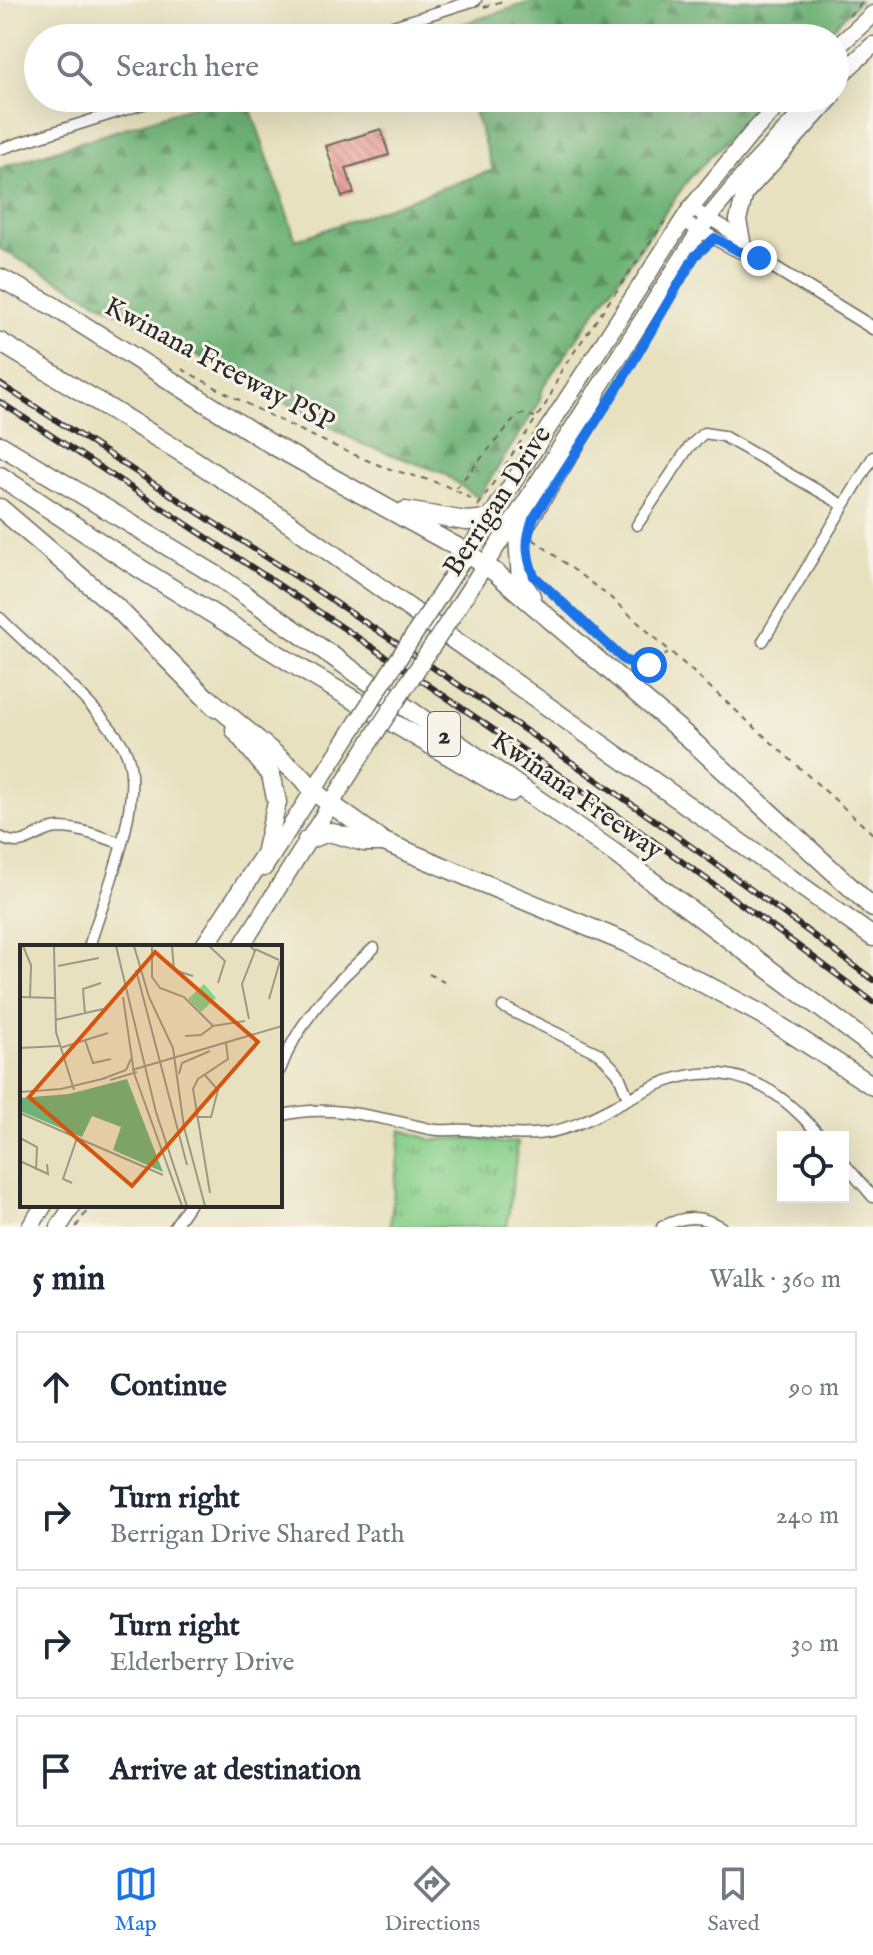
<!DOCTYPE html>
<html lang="en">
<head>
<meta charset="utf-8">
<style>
	body { margin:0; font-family:"IM FELL English",serif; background:#f2f2f3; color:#1f2937 }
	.controls { position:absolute; right:24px; bottom:24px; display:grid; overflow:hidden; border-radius:0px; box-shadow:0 8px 32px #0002 }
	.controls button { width:72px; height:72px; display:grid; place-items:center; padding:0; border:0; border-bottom:2px solid #e0e1e3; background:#fff; color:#1f2937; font:40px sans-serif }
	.stop { position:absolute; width:24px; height:24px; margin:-18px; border:6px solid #1a73e8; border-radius:50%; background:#fff }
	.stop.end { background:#1a73e8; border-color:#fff; box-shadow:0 2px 8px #0008 }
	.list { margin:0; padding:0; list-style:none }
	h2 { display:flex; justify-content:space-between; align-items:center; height:104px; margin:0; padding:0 32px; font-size:34px }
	h2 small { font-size:26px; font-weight:400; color:#747a83 }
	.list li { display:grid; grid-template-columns:52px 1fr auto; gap:24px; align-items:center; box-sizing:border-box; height:112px; margin:0 16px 16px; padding:0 16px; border:2px solid #e0e1e3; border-radius:0px }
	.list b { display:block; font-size:30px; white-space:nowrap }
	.list p { margin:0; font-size:26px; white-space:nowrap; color:#747a83 }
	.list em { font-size:26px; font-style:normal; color:#747a83 }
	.icon { flex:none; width:44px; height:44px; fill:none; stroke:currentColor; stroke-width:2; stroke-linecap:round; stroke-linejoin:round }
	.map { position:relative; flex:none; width:873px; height:1227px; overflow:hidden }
	.search { position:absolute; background:#fff; box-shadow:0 8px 32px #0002; left:24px; right:24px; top:24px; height:88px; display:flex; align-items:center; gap:20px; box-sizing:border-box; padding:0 28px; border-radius:44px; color:#747a83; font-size:30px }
	.sheet { height:616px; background:#fff }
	nav { display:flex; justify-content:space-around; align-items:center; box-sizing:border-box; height:112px; border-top:2px solid #e0e1e3; background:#fff; font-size:22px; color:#747a83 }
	nav a { display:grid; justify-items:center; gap:4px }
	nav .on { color:#1a73e8 }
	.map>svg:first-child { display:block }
</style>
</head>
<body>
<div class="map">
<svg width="873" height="1227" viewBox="0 0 873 1227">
	<defs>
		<pattern id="forest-firs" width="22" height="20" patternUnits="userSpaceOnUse" patternTransform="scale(2)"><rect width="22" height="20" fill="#6eb276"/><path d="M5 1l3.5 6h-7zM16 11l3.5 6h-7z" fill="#5b9161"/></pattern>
		<pattern id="park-tufts" width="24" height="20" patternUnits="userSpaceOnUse" patternTransform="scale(2)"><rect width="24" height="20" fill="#88cf8a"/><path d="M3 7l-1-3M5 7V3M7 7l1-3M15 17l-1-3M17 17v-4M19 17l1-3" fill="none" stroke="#6fa871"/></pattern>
		<pattern id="building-back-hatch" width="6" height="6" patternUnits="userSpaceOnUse" patternTransform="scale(2)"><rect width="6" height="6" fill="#e5958e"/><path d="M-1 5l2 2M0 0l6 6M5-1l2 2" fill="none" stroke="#ba7a74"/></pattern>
	</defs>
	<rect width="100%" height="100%" fill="#f7f3e8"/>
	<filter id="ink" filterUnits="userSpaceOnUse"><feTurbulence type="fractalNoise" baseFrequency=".0125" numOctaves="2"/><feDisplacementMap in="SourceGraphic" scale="16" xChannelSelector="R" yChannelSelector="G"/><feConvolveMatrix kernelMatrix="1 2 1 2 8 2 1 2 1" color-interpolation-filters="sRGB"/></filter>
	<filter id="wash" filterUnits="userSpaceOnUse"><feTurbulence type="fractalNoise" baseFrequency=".006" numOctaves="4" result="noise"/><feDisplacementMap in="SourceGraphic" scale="32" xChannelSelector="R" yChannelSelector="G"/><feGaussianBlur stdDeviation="1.8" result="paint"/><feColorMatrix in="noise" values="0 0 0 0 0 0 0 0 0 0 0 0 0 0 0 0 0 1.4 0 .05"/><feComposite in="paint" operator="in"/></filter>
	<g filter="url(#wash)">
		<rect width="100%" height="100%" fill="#e7e1bf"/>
		<path fill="url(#forest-firs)" stroke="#4c6e50" stroke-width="2" d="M536 0H860L823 38H451L448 29Z
			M218 98H247L296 240 493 170 470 98H766L688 180 544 385 538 405 478 498 443 473 362 444 0 249V168Z"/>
		<path fill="url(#park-tufts)" stroke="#5a7d5a" stroke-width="2" d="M401 1130 433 1140 471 1138 502 1143 518 1142 507 1227H390Z"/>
		<g id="blocks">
			<path fill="url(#building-back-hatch)" d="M381 129 389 155 346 168 354 193 342 197 326 146Z"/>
		</g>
	</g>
	<g filter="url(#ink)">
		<use href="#blocks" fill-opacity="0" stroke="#6d6b5f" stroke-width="2"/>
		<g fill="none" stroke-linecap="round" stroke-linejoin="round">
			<defs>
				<path id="minor" d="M355 38 476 0
					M0 149 162 98
					M637 525 689 447 704 433 723 436 843 505
					M0 618C29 647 119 724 128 757 143 807 104 897 89 947
					M763 641 873 457
					M0 837C26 852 35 829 59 828 80 828 101 837 121 843
					M503 1007 600 1054 618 1073 628 1098
					M280 1070C298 1021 335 982 374 948
					M280 1116C328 1102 383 1119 430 1129 442 1132 454 1129 466 1130 493 1132 517 1137 545 1133 608 1123 654 1067 721 1074 765 1079 793 1105 821 1137
					M843 1162 873 1197
					M174 1227 189 1205
					M662 1227C683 1216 700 1214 721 1227"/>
				<path id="tertiary" d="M691 208 724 227 759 258 873 328
					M682 221 738 251 756 257"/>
				<path id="primary" d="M835 49 873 14
					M835 80 873 45
					M742 241 738 220 745 193 831 98
					M436 601 691 208 751 134 785 98
					M454 613 708 218 748 170 816 98
					M264 868 358 721
					M241 947 376 732
					M30 1227 44 1205
					M59 1227 73 1205"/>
				<path id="motorway" d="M0 278 53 306 271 444 466 552 496 573 689 738 873 908
					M0 342 194 460 289 523 873 937
					M0 445 219 577 613 852 873 1047
					M0 476 131 563 303 670 511 792
					M0 508 115 606 216 708
					M405 511 466 521 490 519
					M531 596 521 580 518 537 585 428 596 393
					M209 699 303 778 314 792 384 842 627 943 761 1014 873 1086
					M307 840 329 832 364 842H381
					M204 947 265 854 277 802 271 775 235 730"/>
			</defs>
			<use href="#minor" stroke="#6d6b5f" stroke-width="13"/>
			<use href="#tertiary" stroke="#6d6b5f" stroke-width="15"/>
			<use href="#primary" stroke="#6d6b5f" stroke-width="19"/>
			<use href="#motorway" stroke="#6d6b5f" stroke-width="21"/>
			<path stroke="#6d6b5f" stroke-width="2" stroke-dasharray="6 6" stroke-linecap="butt" d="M484 7 506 0
				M849 16 864 0
				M169 107 198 98
				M182 369C243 403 305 434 369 461 405 477 437 477 471 499
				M611 397 631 365
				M456 488 517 416 522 414 535 417
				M478 506 549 399 561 371 665 221
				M533 539 611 598 873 834
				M541 584 624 660C642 668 654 665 668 653
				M429 974 444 982
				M76 1227 91 1205"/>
			<use href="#minor" stroke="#fff" stroke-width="10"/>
			<use href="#tertiary" stroke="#fff" stroke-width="12"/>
			<use href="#primary" stroke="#fff" stroke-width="16"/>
			<use href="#motorway" stroke="#fff" stroke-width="18"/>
			<defs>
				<path id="rail" d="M0 384C296 575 592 767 873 980
					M0 402C296 595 592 789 873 1002"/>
			</defs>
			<use href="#rail" stroke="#2b2b2b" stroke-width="6"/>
			<use href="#rail" stroke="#f7f3e8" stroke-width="3" stroke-dasharray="9" stroke-linecap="butt"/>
			<defs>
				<path id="primary-bridge" d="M358 721 436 601
					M376 732 454 613"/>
			</defs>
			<use href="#primary-bridge" stroke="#6d6b5f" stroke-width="19" stroke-linecap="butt"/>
			<use href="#primary-bridge" stroke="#fff" stroke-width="16"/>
		</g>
	</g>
	<g fill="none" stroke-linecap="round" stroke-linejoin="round" filter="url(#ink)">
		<path stroke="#1a73e8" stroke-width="10" d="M649 665 639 666 624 660 534 576C526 555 525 541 533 519L620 384 695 256 715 238 738 251 759 258"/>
	</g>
	<g text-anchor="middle" stroke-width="6" stroke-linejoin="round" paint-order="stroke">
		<rect fill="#f7f3e8" stroke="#686764" stroke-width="2" x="428" y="712" width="32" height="44" rx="6"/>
		<g font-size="26" font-weight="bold" fill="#2b2b2b">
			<text x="444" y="743">2</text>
		</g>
		<g font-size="28" fill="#2b2b2b" stroke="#f7f3e8">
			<text transform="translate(220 363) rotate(28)" y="10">Kwinana Freeway PSP</text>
			<text transform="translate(496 500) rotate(-57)" y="10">Berrigan Drive</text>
			<text transform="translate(578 794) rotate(35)" y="10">Kwinana Freeway</text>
		</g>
	</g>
	<g transform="translate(20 945)">
		<rect width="262" height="262" fill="#e7e1bf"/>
		<path d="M107 134 143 227 93 205 101 182 72 171 62 192 0 166V153L49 149Z" fill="#6eb276"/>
		<path d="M184 39 196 53 181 67 168 54Z" fill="#88cf8a"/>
		<path fill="none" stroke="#9c9884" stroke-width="2" d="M3 1 11 20 10 53M34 1 36 87 54 145M96 1 136 167 167 261M114 1 129 52 153 103 164 182 185 261M132 1V32L140 43 164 52 193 81 225 76M152 1 154 25 173 31M189 1 205 16 198 38M235 4 259 15M38 21 79 13M116 25 167 220M0 52 36 53M103 52 114 128 162 261M249 54 260 16M65 69 63 44 81 38M229 74 222 39 235 6 230 1M35 75 83 64M165 91 181 90 193 81M65 95 73 118 91 114M0 103 39 101M40 103 88 88M112 125 262 81M159 129 162 118 190 106M82 134 106 125 111 114M90 135 117 127M0 147 41 144 86 133M0 168 143 230M176 172H191L198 145 184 129M0 193 17 202 16 225M0 216 28 229 27 219M52 238 43 234 57 193M190 248 173 144 178 134 208 114 206 98"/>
		<path fill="#d5540f" fill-opacity="0.15" stroke="#d5540f" stroke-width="4" d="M135 7 238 97 112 241 9 152Z"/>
		<rect width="262" height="262" fill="none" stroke="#2b2b2b" stroke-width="4"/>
	</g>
</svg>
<div class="controls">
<button><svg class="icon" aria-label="locate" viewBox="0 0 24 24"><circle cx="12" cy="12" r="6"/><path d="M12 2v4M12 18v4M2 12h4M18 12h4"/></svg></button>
</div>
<div class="stop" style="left:649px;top:665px"></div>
<div class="stop end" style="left:759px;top:258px"></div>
<div class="search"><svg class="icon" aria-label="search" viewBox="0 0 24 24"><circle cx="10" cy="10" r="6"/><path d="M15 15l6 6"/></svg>Search here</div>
</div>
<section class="sheet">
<h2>5 min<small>Walk · 360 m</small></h2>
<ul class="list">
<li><svg class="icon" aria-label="ahead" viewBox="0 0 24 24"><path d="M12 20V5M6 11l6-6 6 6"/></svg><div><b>Continue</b></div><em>90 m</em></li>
<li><svg class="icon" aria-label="right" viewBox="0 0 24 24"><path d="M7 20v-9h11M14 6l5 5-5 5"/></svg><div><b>Turn right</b><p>Berrigan Drive Shared Path</p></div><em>240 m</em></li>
<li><svg class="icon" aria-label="right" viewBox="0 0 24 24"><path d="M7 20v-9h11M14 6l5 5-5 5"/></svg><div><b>Turn right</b><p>Elderberry Drive</p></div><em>30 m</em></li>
<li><svg class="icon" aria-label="arrive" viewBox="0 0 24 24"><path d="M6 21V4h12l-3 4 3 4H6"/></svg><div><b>Arrive at destination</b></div></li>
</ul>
</section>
<nav>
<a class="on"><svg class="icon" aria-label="map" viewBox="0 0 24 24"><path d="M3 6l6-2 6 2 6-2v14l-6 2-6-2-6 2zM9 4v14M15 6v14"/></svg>Map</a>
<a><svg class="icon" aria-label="directions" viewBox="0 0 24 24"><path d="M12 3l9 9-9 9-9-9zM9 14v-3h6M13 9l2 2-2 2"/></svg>Directions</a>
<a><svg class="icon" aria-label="saved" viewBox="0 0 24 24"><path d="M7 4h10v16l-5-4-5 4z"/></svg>Saved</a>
</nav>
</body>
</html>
